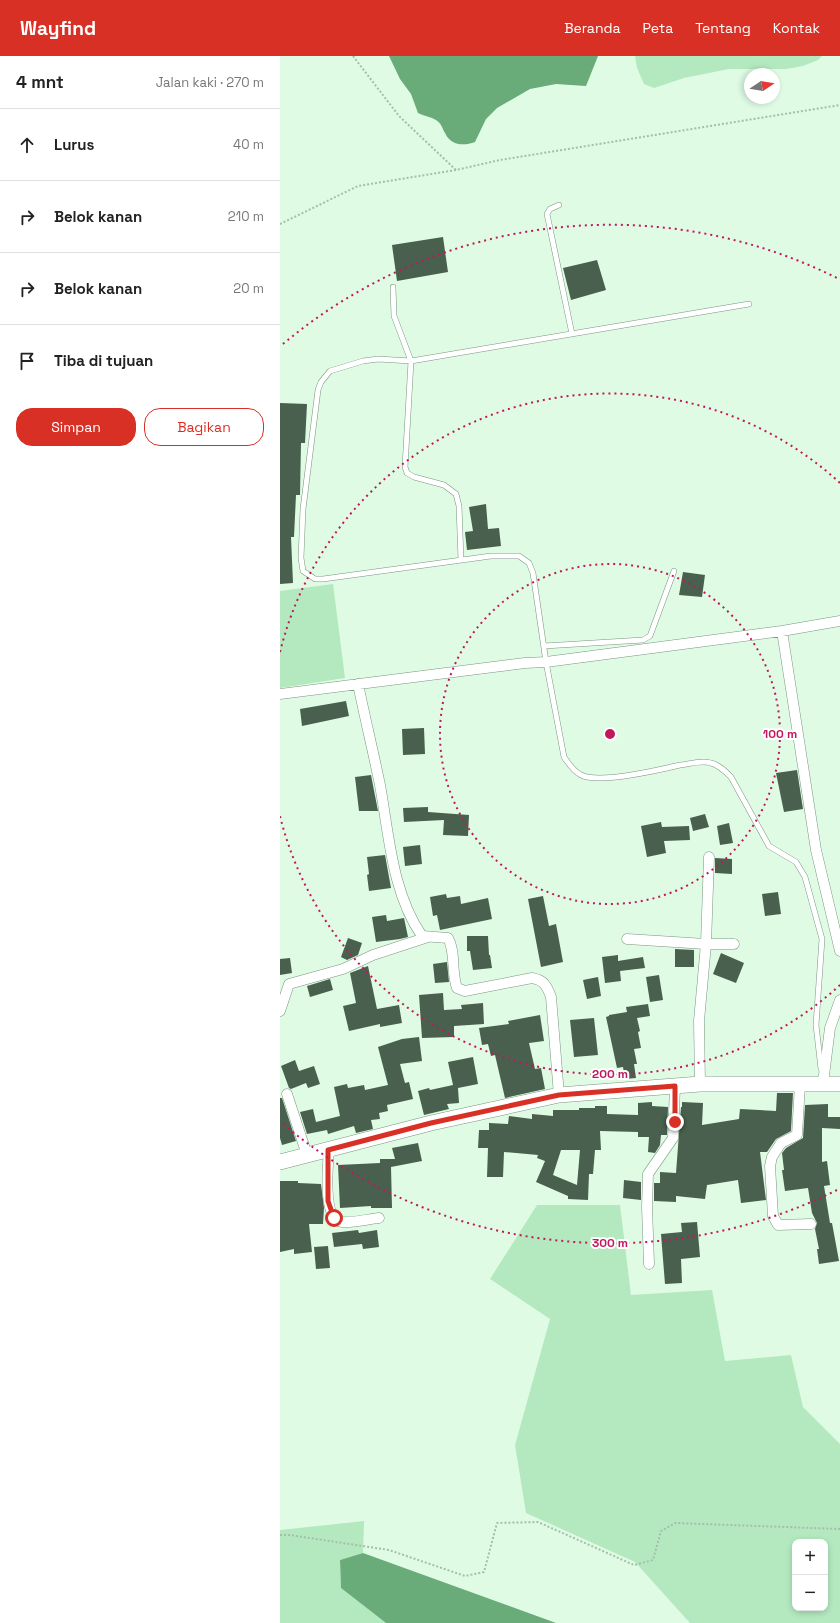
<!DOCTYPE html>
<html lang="id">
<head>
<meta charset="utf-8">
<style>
	body { margin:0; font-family:"Space Grotesk",sans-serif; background:#f6f6f6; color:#222 }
	.controls { position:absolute; right:12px; bottom:12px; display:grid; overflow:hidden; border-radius:8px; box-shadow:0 2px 6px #0003 }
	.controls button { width:36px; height:36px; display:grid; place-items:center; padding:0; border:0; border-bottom:1px solid #e0e0e0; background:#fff; color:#222; font:20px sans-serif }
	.compass { position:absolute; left:464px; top:12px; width:36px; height:36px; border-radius:50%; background:#fff; box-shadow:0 2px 6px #0003; rotate:78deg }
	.stop { position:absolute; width:12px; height:12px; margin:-9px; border:3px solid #d93025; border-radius:50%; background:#fff }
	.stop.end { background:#d93025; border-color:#fff; box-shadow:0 1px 4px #0008 }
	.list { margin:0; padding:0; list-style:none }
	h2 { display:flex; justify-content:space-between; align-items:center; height:52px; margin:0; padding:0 16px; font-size:17px }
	h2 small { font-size:13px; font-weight:400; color:#767676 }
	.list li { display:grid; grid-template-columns:26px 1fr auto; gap:12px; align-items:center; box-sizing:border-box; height:72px; padding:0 16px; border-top:1px solid #e0e0e0 }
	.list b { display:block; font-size:15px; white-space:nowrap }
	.list em { font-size:13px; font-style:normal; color:#767676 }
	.actions { display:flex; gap:8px; padding:12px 16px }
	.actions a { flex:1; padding:9px 0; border:1px solid #d93025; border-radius:16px; text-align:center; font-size:14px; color:#d93025 }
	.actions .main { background:#d93025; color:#fff }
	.icon { flex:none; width:22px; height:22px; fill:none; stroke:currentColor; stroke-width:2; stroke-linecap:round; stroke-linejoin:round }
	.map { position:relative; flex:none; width:560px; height:1567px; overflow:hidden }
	header { display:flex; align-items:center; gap:24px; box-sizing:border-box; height:56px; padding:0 20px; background:#d93025; color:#fff }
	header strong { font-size:19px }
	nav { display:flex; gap:22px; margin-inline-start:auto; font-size:14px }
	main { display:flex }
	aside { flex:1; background:#fff }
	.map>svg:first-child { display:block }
</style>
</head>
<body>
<header>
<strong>Wayfind</strong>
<nav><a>Beranda</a><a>Peta</a><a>Tentang</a><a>Kontak</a></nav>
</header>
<main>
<aside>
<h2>4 mnt<small>Jalan kaki · 270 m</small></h2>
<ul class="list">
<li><svg class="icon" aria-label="ahead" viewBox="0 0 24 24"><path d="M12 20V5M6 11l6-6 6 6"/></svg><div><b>Lurus</b></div><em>40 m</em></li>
<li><svg class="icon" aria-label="right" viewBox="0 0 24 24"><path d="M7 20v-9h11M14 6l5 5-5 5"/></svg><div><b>Belok kanan</b></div><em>210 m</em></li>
<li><svg class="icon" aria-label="right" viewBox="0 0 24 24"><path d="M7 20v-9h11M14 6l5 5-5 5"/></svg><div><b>Belok kanan</b></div><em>20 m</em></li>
<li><svg class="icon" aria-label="arrive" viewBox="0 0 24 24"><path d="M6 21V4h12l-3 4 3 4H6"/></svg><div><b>Tiba di tujuan</b></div></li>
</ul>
<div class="actions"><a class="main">Simpan</a><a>Bagikan</a></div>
</aside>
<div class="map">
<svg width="560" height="1567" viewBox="0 0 560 1567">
	<rect width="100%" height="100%" fill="#dffbe4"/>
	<path fill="#b4e9c0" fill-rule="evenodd" d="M355 0H542L538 4 523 10 506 13H449L404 22 374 32 364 28 357 12Z
		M53 528 65 622 0 632V535Z
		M257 1149H340L351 1239 432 1234 445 1305 511 1299 523 1351 560 1388V1567H410L355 1506 246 1457 235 1389 270 1263 210 1223ZM515 1486H545V1552H515Z
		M84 1465 83 1497 60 1504 61 1532 106 1567H0V1474Z"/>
	<path fill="#6aab7a" d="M109 0H318L306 30 276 28 250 33 217 52 206 63 195 86C184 90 171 90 165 77 162 72 162 68 156 64 151 61 144 60 138 57L131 38 120 23Z
		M83 1497 276 1567H106L61 1532 60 1504Z"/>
	<path fill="#48604d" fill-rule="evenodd" d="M163 181 168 216 117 225 112 189Z
		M317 204 326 234 291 244 283 212Z
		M0 347 27 348 25 387H21L20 439H16L14 481H11L13 527 0 528Z
		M206 448 208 473 219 472 221 490 187 494 185 476 193 475 189 451Z
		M403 516 425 519 422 541 399 539Z
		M66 645 69 660 22 670 20 653Z
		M144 672 145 698 123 699 122 673Z
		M517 714 523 753 504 756 496 717Z
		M91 719 98 755H79L75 721Z
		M148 751V756L189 759 188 780 163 779 164 764 124 766 123 752Z
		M425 758 429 771 413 775 410 762Z
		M381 766 382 771 409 770 410 784 384 785 386 797 367 801 361 770Z
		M449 767 453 787 440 789 437 770Z
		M140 789 142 808 125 810 123 791Z
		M105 799 111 832 89 835 87 819 89 818 87 801Z
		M435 802 452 803V818L435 817Z
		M498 836 501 858 485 860 482 838Z
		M166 838 167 842 180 840 181 848 208 842 212 863 160 874 157 859 153 860 150 841Z
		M263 840 269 870 276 868 283 906 261 911 248 843Z
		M106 859 107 865 124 862 128 881 120 883 96 886 92 861Z
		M187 880H208L209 899H210L212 912 193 914 190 895H187Z
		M68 882 82 887 78 899 67 904 61 901Z
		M395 893 414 894V911H395Z
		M441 897 464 907 456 927 433 918Z
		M338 899V905L363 901 365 912 340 915 341 925 325 927 322 901Z
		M10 902 12 917 0 919V903Z
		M167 906 169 926 155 927 153 908Z
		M88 910 97 953 119 949 122 967 100 971V968L69 975 63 950 76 947 70 917Z
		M379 919 383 944 370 946 366 921Z
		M318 921 321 940 307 943 303 924Z
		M50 923 53 934 30 941 27 930Z
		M163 937 164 954 182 953 181 949 203 947 204 968 174 970V981L142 982 139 939Z
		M368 948 370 960 357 962 360 975 358 976 361 992 354 993 357 1008H354L356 1022 345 1023 343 1011 337 1012 326 961 329 960V959L347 956 346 951Z
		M260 959 264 985 249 987 255 1013 261 1012 265 1033 225 1042 215 999 211 1000 208 988 202 989 199 972 229 968 228 965Z
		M314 962 318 999 294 1001 290 964Z
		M139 981 142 1005 120 1008 125 1027 129 1026 133 1043 107 1049 108 1055 99 1057 100 1063 91 1064 93 1073 76 1077 74 1070 48 1078 47 1074 27 1078 20 1056 33 1053 36 1066 60 1060 54 1031 67 1028 68 1032 84 1029 85 1034 108 1029 98 991 122 983Z
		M193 1001 198 1028 178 1032 179 1047 167 1048 169 1053 144 1059 138 1035 149 1032 150 1034 173 1029 168 1006Z
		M15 1004 19 1015 34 1010 40 1028 28 1032 26 1027 11 1033 9 1032 1 1010Z
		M497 1037H513L511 1075 496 1083 487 1096H480L486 1144 461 1147 458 1124 427 1129 425 1143 396 1140V1146L374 1145V1127H380V1116L396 1117 401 1051H402V1046L423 1047 422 1069 459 1063 460 1053 496 1055Z
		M0 1042H2L16 1085 2 1089 0 1082Z
		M372 1046V1050L388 1051 387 1079H381L380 1089 375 1097 368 1096 369 1081H358V1076L320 1075 321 1094H315L313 1118H309L308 1144 288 1143V1140L256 1126 265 1105 257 1102 258 1099 224 1096 223 1121H207L208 1092H198L199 1074H209V1067L228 1068 229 1060 252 1063V1058L273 1060V1054H299V1052H315V1050H327V1058L358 1059V1047ZM281 1094H300L297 1129 273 1119Z
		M548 1048V1061H560V1073L542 1072V1106L547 1105 550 1129 544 1130 550 1167H552L559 1205 539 1208 537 1193H539L535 1173 537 1167 532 1157 528 1132 505 1135 502 1114H504L502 1097 506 1092 523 1082 525 1049Z
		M138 1087 142 1105 111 1111 112 1152H91V1150L60 1152 58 1109 100 1107V1103H115L112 1092Z
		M344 1124 361 1126V1144L343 1142Z
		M0 1125H18V1127L41 1128 44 1152 43 1168H29L32 1196 14 1198V1193L0 1196Z
		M417 1166 420 1201 401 1203 402 1227 385 1228 381 1178 402 1176 401 1167Z
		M78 1174 79 1177 97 1174 99 1191 83 1193 82 1188 54 1191 52 1177Z
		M48 1190 50 1212 36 1213 34 1191Z"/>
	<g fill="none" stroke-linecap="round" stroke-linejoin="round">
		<defs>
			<path id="lane" d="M279 149 270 153 267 158 292 278
				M113 231 114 260 131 305 98 303 83 305 50 315 41 326 38 334 23 453 21 502 23 515 35 523H43L211 500H239L249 507 253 517 266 606 284 701C289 708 293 715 301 719 319 728 379 714 400 709 410 708 421 704 431 707 439 709 445 715 451 721L489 790 516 806 525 821 542 883 536 969 541 1013
				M181 504 179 450 176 438 164 429 134 421 127 417 125 411 131 305 469 248
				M264 590 363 584 370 580 394 515"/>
			<path id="street" d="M502 575 536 794 560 895
				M78 628C85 662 93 695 100 729 109 779 112 837 142 880L168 882C176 896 171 916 177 932L185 935 252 922C264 924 267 930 271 941L279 1039
				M0 638 245 607 266 606 502 575 560 565
				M347 883 426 888H454
				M0 955 9 928 63 913 93 899 148 881
				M543 1027 550 972 560 944
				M420 1028 419 965 426 888 429 801
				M520 1028 517 1079 501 1087 492 1101 490 1110 493 1160 498 1169 531 1168
				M7 1038 27 1099
				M49 1094C48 1108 42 1164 62 1166 74 1167 88 1163 99 1162
				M369 1208 367 1151 368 1118 393 1082 395 1030"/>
			<path id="secondary" d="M0 1106 151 1067 279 1039 420 1028H560"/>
		</defs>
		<use href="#lane" stroke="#7b9580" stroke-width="6"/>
		<use href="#street" stroke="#7b9580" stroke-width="11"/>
		<use href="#secondary" stroke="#7b9580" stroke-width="16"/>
		<path stroke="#a6bdaa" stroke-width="2" stroke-dasharray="2 2" stroke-linecap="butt" d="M73 0 119 60 176 114
			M0 168 78 130 176 114 220 104 560 49
			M0 1479H10L109 1494 185 1520 204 1516 217 1467 258 1466 354 1509 373 1504 381 1475 395 1467 560 1473"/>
		<use href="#lane" stroke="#fff" stroke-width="5"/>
		<use href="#street" stroke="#fff" stroke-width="10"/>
		<use href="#secondary" stroke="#fff" stroke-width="15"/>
	</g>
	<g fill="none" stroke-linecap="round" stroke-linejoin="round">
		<path stroke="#d93025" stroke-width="5" d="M54 1162 48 1145V1094L151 1067 279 1039 395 1030V1066"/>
	</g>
	<g fill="none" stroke="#c2185b" stroke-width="2" stroke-dasharray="2 4">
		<circle cx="330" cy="678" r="170"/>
		<path d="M560 929A340 340 0 0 1 0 760M0 596A340 340 0 0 1 560 427"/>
		<path d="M557 1134A509 509 0 0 1 3 1068M3 288A509 509 0 0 1 557 222"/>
	</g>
	<circle cx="330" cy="678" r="6" fill="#c2185b" stroke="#fff" stroke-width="2"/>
	<g font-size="12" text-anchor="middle" font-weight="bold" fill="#c2185b" stroke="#fff" stroke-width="4" stroke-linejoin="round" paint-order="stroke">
		<text x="500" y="682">100 m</text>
		<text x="330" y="1022">200 m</text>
		<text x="330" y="1191">300 m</text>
	</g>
</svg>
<div class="controls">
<button>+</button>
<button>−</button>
</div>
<svg class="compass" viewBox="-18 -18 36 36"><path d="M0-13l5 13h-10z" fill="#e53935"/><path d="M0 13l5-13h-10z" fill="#767676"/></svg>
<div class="stop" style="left:54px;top:1162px"></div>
<div class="stop end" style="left:395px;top:1066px"></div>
</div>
</main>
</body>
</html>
